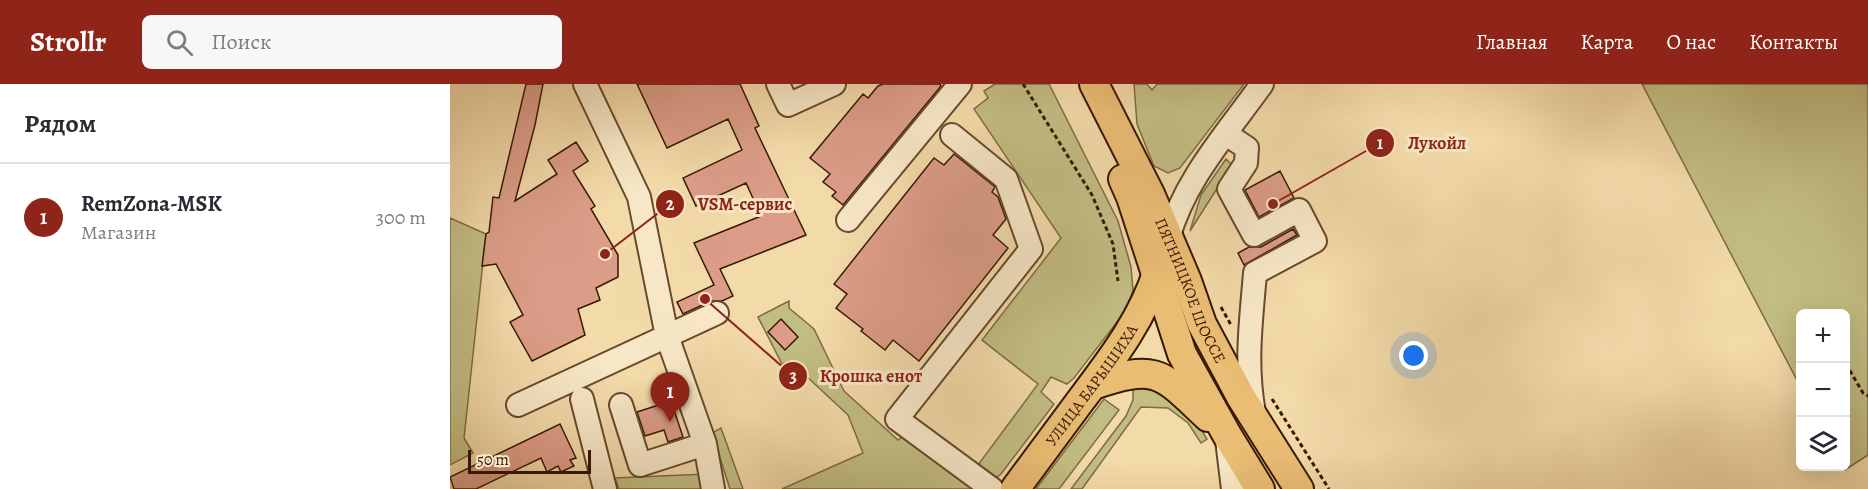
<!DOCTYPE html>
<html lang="ru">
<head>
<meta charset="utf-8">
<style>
	body { margin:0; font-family:Alegreya,serif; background:#f7f7f7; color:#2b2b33 }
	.controls { position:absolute; right:18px; bottom:18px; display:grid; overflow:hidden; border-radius:9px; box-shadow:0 6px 24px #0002 }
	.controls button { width:54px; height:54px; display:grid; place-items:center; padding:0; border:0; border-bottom:2px solid #e1e1e2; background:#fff; color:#2b2b33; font:30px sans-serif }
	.scale { position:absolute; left:18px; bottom:15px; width:123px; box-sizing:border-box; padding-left:6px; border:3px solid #391905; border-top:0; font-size:16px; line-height:21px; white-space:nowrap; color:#391905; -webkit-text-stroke:4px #f7e7c7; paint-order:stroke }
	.you { position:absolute; left:964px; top:272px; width:21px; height:21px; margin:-15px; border:4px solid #fff; border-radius:50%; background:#1a73e8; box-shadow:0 0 0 9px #1a73e833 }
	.badge { display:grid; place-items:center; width:39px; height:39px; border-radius:50%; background:#8f2418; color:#fff; font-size:20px; font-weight:700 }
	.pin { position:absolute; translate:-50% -50px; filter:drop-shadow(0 2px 3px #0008) }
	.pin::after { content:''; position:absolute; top:32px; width:21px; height:18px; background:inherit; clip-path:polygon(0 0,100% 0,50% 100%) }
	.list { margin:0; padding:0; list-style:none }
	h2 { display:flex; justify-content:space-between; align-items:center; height:78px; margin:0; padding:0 24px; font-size:26px }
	h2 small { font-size:20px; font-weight:400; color:#7c7c81 }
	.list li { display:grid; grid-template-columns:39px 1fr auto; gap:18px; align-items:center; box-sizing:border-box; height:108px; padding:0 24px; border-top:2px solid #e1e1e2 }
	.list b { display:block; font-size:22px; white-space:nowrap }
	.list p { margin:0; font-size:20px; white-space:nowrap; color:#7c7c81 }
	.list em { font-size:20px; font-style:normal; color:#7c7c81 }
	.icon { flex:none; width:33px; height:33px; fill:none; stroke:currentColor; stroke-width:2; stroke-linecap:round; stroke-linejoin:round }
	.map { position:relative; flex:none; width:1418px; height:405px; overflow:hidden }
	header { display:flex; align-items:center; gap:36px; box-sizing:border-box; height:84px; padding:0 30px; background:#8f2418; color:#fff }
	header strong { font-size:28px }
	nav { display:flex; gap:33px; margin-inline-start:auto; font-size:21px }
	.search { width:420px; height:54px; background:#f7f7f7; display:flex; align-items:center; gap:15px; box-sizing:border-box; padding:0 21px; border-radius:9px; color:#7c7c81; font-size:22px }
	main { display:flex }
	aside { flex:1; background:#fff }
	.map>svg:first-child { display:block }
</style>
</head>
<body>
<header>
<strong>Strollr</strong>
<div class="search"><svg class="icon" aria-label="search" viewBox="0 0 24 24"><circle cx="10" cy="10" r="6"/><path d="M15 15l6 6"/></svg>Поиск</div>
<nav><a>Главная</a><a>Карта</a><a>О нас</a><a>Контакты</a></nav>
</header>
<main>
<aside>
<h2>Рядом<small></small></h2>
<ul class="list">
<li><span class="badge">1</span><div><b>RemZona-MSK</b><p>Магазин</p></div><em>300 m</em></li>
</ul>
</aside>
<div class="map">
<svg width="1418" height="405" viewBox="0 0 1418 405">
	<rect width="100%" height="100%" fill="#f3daa9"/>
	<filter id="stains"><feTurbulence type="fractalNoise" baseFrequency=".00333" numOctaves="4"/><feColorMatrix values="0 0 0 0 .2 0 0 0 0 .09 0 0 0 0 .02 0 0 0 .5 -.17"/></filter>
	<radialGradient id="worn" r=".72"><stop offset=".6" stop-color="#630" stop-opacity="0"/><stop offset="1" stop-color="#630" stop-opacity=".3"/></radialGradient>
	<path fill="#c2bd83" stroke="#7e6b44" stroke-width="1.5" d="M545 0H599L668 137 681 183 683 206 677 225 624 294 617 300 601 293 591 308 604 320 551 390 543 396 525 385 588 300 532 256 611 154 524 25 538 14 534 7Z
		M684 0H697L702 6 707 0H794L730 84 718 89 704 82 687 40Z
		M1192 0H1418V371L1395 386 1393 383 1396 382V230H1350V302Z
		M776 75 782 81 740 147 751 111Z
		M0 134 36 150 14 354 23 369 0 381Z
		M339 217V224L364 245 394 307 448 356 459 347 530 405H332L413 369 398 331 340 277 332 280 308 233Z
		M683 301 730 312 757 355 751 359 738 339 718 324 691 323 632 405H621L676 332 683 316Z
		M654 315 669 326 609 405H586Z
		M271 344 293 405H280L262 349Z
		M256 390 260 405H169L165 394Z"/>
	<path fill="#dc9d88" stroke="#391905" stroke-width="1.5" d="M76 0H93L85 41 65 117 107 90 98 76 126 58 138 77 123 87 145 122 141 125 168 171V193L146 204 150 216 128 225 135 251 82 277 60 238 73 231 46 180 32 182 36 150 39 148 43 113 49 114Z
		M187 0H290L309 42 305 44 356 151 270 185 283 212 272 217H261L233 230 227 218 264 201 244 159 311 132 296 99 246 122 233 94 292 66 278 35 217 64Z
		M433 0H490L491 2 393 121 382 112 386 108 373 98 380 90 360 74 413 10 418 14 428 2Z
		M504 70 545 103 542 108 548 113 556 135 543 151 558 164 469 277 443 256 435 266 411 247 413 245 386 224 397 210 384 200 484 74 494 81Z
		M830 87 844 114 809 133 795 106Z
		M843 145 847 151 794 181 788 169 799 163H811Z
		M331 235 348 253 335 266 318 248Z
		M221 317 233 353 218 358 214 346 195 352 187 328Z
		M110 340 126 374 120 376 124 382 111 388 108 382 97 388 91 374 26 405H4L0 393Z"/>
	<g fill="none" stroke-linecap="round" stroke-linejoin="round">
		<defs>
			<path id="minor" d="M135 0 189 113 217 252 255 360 263 405
				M328 0 338 21 384 0
				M776 50 797 64 796 79 779 105 804 151 849 126 865 157 805 189C801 238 795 280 804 329
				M502 51 556 95 581 165 447 335 542 405
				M398 136 510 0
				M718 155C734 96 777 49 812 0
				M132 315 155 405
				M68 321 267 229
				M171 321 190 381 255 360
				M777 356 783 405"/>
			<g id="major">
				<path id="s1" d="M644 0 700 110 737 197 752 240 791 313 849 405"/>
				<path d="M673 95 681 113 732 270 777 351 810 405"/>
				<path d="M643 301C708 279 711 289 758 333"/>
				<path id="s2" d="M565 405C587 375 609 346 631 316 661 276 693 235 708 186"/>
			</g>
		</defs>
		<use href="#minor" stroke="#68492e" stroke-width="26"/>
		<use href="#major" stroke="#391905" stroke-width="32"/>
		<path stroke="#391905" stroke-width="3" stroke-dasharray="4.5 3" stroke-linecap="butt" d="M573 0 642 111 663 160 668 197
			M771 223 781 241
			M1396 280 1413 309 1418 312
			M822 315 879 405"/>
		<use href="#minor" stroke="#f7e7c7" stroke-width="22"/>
		<use href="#major" stroke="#eabd74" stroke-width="28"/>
	</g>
	<g text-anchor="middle" stroke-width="6" stroke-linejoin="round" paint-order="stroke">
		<g font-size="16" fill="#391905" stroke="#f7e7c7">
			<text dy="6" stroke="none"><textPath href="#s1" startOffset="228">ПЯТНИЦКОЕ ШОССЕ</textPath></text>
			<text dy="6" stroke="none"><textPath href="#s2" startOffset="129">УЛИЦА БАРЫШИХА</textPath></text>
		</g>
	</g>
	<path fill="none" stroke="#8f2418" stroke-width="2" d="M823 120L930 59M155 170L220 120M255 215L343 292"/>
	<g fill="#8f2418" stroke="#f7e7c7" stroke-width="2">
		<circle cx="823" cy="120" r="6"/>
		<circle cx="155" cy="170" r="6"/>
		<circle cx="255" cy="215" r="6"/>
		<circle cx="930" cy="59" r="15"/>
		<circle cx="220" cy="120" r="15"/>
		<circle cx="343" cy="292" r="15"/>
	</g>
	<g font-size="18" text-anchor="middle" font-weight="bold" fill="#fff">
		<text x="930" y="65">1</text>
		<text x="220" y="126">2</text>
		<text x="343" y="298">3</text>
	</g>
	<g font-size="18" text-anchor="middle" font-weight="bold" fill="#8f2418" stroke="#f7e7c7" stroke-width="6" stroke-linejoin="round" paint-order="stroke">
		<text x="987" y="65">Лукойл</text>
		<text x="295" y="126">VSM-сервис</text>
		<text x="421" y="298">Крошка енот</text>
	</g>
	<rect width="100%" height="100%" filter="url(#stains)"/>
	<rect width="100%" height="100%" fill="url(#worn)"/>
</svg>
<div class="controls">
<button>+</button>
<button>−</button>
<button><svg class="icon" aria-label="layers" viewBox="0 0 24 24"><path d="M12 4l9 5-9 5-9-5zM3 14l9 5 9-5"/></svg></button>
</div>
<div class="scale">50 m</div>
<div class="you"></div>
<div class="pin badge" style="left:220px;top:338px">1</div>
</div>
</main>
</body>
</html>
